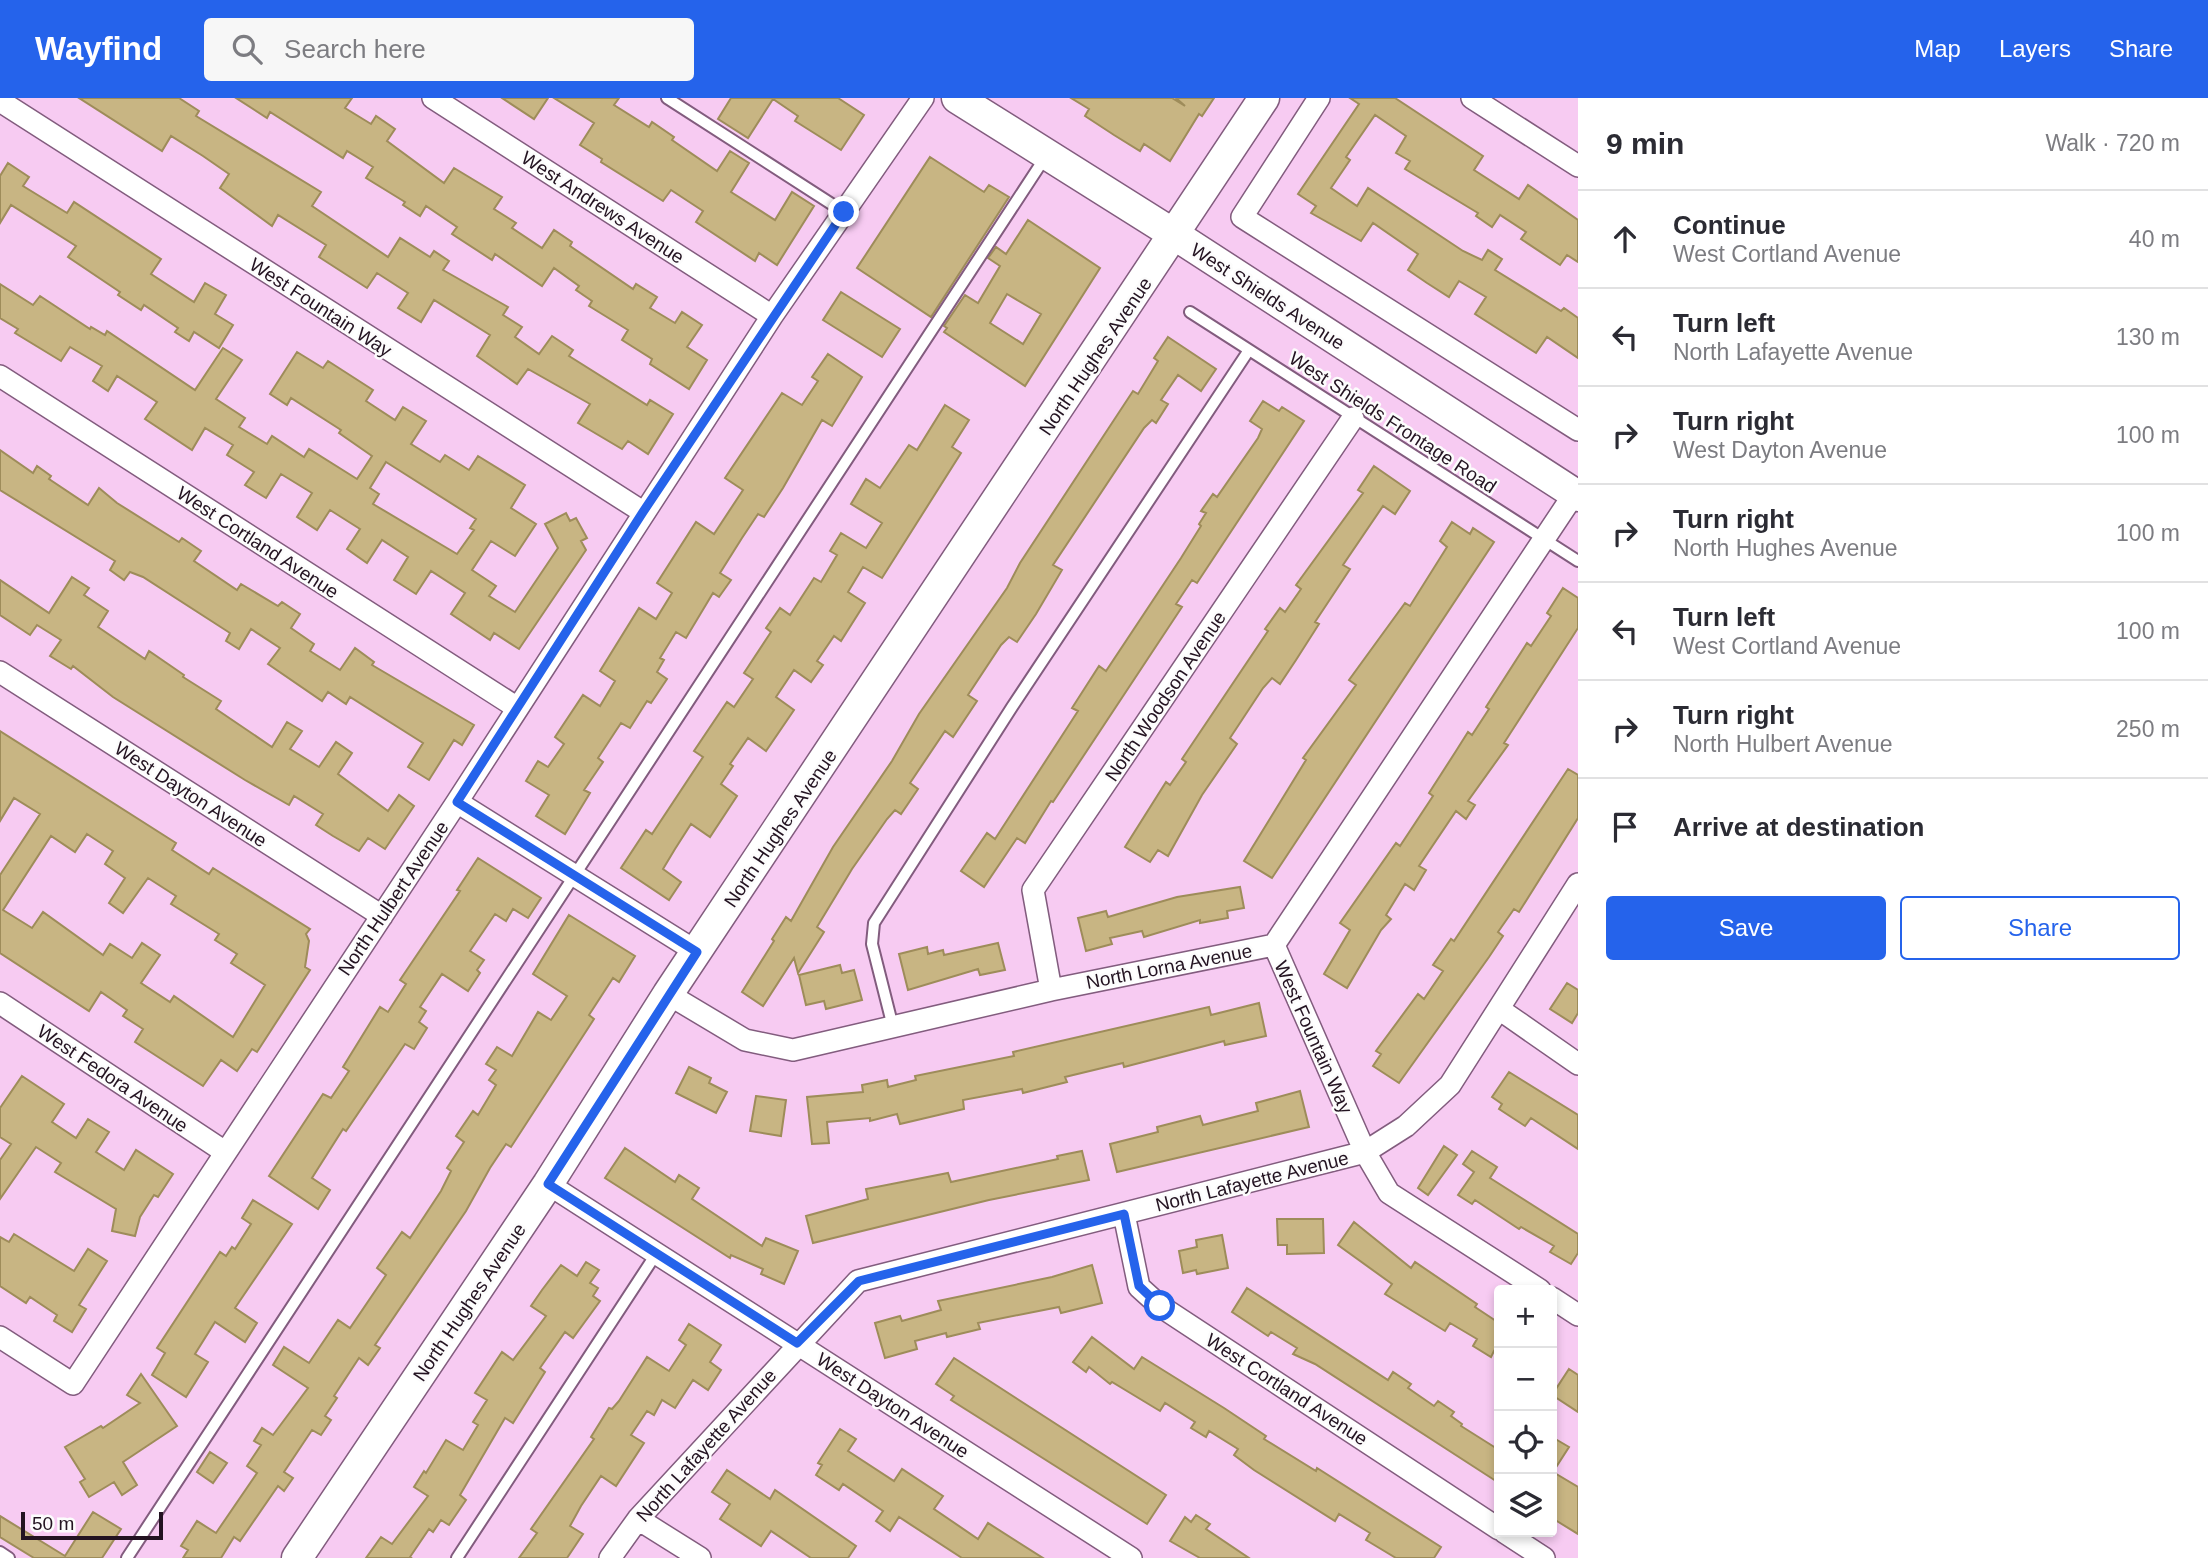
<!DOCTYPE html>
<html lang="en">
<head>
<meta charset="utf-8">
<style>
	body { margin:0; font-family:Arial,sans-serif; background:#f7f7f7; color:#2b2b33 }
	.controls { position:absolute; right:21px; bottom:21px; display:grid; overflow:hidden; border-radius:7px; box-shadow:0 4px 10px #0003 }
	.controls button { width:63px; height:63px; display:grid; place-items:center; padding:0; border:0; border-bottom:2px solid #e1e1e2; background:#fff; color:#2b2b33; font:35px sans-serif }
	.scale { position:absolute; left:21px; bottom:18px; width:142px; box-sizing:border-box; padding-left:7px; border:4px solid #231321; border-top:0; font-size:19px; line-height:24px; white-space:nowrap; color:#231321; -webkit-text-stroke:5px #fcfcfc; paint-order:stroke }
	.stop { position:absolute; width:21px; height:21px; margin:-16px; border:5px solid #2563eb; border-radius:50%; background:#fff }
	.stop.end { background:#2563eb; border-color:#fff; box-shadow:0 2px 7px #0008 }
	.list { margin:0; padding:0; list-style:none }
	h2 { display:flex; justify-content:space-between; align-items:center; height:91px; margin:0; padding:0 28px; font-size:30px }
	h2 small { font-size:23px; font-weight:400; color:#7c7c81 }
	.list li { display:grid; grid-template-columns:46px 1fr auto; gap:21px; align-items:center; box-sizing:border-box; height:98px; padding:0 28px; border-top:2px solid #e1e1e2 }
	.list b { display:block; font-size:26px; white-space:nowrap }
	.list p { margin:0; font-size:23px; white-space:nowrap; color:#7c7c81 }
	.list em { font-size:23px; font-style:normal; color:#7c7c81 }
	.actions { display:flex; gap:14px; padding:21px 28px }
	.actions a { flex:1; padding:16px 0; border:2px solid #2563eb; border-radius:7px; text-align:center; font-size:24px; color:#2563eb }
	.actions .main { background:#2563eb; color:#fff }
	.icon { flex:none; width:38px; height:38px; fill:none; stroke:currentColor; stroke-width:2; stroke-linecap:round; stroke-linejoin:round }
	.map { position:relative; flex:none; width:1578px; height:1460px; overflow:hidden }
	header { display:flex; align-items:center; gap:42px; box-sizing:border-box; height:98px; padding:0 35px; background:#2563eb; color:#fff }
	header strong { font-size:33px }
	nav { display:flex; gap:38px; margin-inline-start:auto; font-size:24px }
	.search { width:490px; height:63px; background:#f7f7f7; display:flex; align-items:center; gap:18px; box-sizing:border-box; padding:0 24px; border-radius:7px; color:#7c7c81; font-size:26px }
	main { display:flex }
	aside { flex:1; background:#fff }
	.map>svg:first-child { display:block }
</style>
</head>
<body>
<header>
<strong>Wayfind</strong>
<div class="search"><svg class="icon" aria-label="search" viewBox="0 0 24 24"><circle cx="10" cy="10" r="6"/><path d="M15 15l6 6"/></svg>Search here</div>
<nav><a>Map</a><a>Layers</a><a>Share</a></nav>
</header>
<main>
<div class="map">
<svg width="1578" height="1460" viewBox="0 0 1578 1460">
	<rect width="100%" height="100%" fill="#f7cbf2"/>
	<path fill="#c8b583" stroke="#9e8c5a" stroke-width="2" fill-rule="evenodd" d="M79 0H179L199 13 196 18 321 94 312 108 388 159 400 140 430 159 434 153 449 163 443 172 508 209 503 217 522 229 515 239 539 256 552 238 573 252 569 258 647 307 650 302 673 316 648 356 628 343 622 351 578 325 590 306 528 271 517 286 477 258 490 237 434 202 421 224 398 210 408 195 377 175 367 190 319 159 326 147 278 117 272 128 220 90 229 76 203 58 171 38 162 53Z
		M236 0H352L345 10 371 26 376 18 395 31 387 43 444 85 454 70 502 99 494 111 516 125 512 130 542 150 554 132 572 144 570 148 633 191 636 186 657 199 650 210 675 225 682 214 702 227 687 249 707 262 689 291 650 266 652 261 622 242 628 232 589 208 592 203 576 192 579 188 554 170 542 188 495 156 492 162 452 136 457 129 426 108 420 118 403 107 405 104 366 80 373 69 347 53 343 60 270 14 267 20Z
		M502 0H548L534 21Z
		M554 0H619L614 7 649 29 652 24 674 39 672 42 717 73 730 53 749 65 731 94 775 122 792 94 814 108 777 167 759 155 755 163 696 124 703 113 671 92 663 103 601 64 602 61 580 47 594 25Z
		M731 0H838L864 17 841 52 795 23 798 18 773 1 748 40 718 21Z
		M1071 0H1172L1185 8 1176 0H1214L1202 18 1199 16 1170 63 1144 46 1140 53 1114 37 1085 18 1089 11Z
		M1350 0H1395L1483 58 1474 72 1519 101 1528 87 1578 122V164L1567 157 1560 167 1521 141 1526 134 1500 117 1492 129 1476 118 1478 115 1405 71 1410 63 1396 55 1406 38 1375 17 1346 59 1350 62 1331 90 1357 108 1368 90 1463 153 1482 162 1488 152 1502 161 1495 172 1561 213 1564 210 1578 220V260L1547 239 1536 255 1475 216 1486 199 1459 183 1449 199 1427 185 1408 172 1418 156 1373 125 1361 143 1311 115 1316 108 1298 96 1359 6Z
		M930 59 984 94 989 87 1009 99 931 219 857 170Z
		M8 65 29 79 23 88 67 115 74 104 161 161 151 176 194 204 205 185 226 197 215 216 233 227 219 250 194 234 189 243 175 234 178 230 144 207 141 212 118 197 120 194 68 159 76 148 11 107 0 125V78Z
		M1028 122 1100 170 1025 288 944 234 947 230 944 228 965 197 978 205 1000 168 988 160 996 149 1006 156ZM1007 196 1041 216 1023 246 990 225Z
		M0 186 33 207 40 198 90 231 91 229 105 237 107 233 195 292 223 250 242 262 216 301 245 320 239 329 267 346 272 338 304 359 309 351 357 381 372 358 339 335 341 332 291 300 287 307 270 296 297 254 323 270 328 263 373 292 366 303 395 322 403 309 426 323 411 346 440 364 445 357 469 372 478 358 525 387 511 410 536 426 515 458 491 443 472 472 496 488 489 498 515 514 558 450 545 426 566 415 570 423 576 420 587 440 581 443 586 452 519 551 494 535 490 542 451 516 465 495 431 473 416 496 394 482 408 459 382 442 367 465 347 451 360 431 330 412 317 432 297 419 312 395 281 376 266 400 245 387 254 374 227 357 233 347 205 330 192 352 145 321 157 304 117 278 108 293 93 283 102 268 70 249 61 263 15 235 18 231 0 220ZM386 364 476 421 470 430 474 432 457 456 373 406 379 396 370 390Z
		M841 194 900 231 882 259 823 222Z
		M1168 239 1216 271 1201 293 1178 277 1161 302 1168 306 1156 325 1152 322 1144 330 1053 467 1062 472 1036 516 1017 544 1009 539 1001 547 968 597 977 603 953 639 945 633 910 685 918 691 901 716 895 712 887 721 852 771 817 829 824 834 798 875 794 860 763 908 742 894 774 843 772 841 786 819 791 823 833 749 892 663 919 616 1007 490 1020 465 1133 293 1138 296 1158 263 1154 260Z
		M828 256 862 279 832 328 822 322 783 390 764 419 758 416 742 440 720 475 731 482 719 499 713 495 686 540 676 534 660 560 664 562 657 574 667 581 651 605 647 603 630 630 621 625 598 660 603 664 584 692 590 695 565 736 536 718 549 697 526 683 538 663 548 669 564 646 555 639 583 597 600 608 615 583 600 573 639 510 656 521 672 495 657 485 696 424 714 436 743 392 725 380 782 295 802 307 818 283 812 279Z
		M1263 303 1279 313 1282 309 1304 323 1197 485 1192 482 1176 506 1182 509 1053 704 1051 703 1025 745 1017 740 984 789 961 773 987 735 995 741 1078 613 1072 610 1099 568 1106 573 1181 460 1201 428 1199 426 1206 415 1201 413 1213 396 1217 399 1258 340 1262 331 1250 323Z
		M945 307 969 322 952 349 961 355 882 480 863 469 848 494 865 505 841 543 834 538 817 563 823 567 811 584 794 572 776 599 794 612 766 653 748 640 730 666 733 668 721 686 737 698 710 739 691 726 675 751 663 771 681 784 669 802 621 770 646 732 652 736 703 659 694 653 727 604 734 609 753 581 744 575 771 534 766 530 780 510 790 517 814 480 821 484 837 457 830 453 841 435 866 450 882 425 851 406 866 381 880 390 909 347 917 352Z
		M0 352 33 375 37 368 51 378 49 381 88 407 99 390 117 405 179 444 182 440 201 453 194 463 237 492 241 486 278 508 282 504 300 516 291 530 314 546 310 553 340 572 355 550 374 564 372 567 474 627 462 647 454 642 429 682 408 669 423 645 350 599 346 606 328 594 322 603 268 566 280 550 251 531 239 551 226 543 230 535 143 479 130 474 124 482 110 472 115 463 0 392Z
		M1374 368 1410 393 1395 416 1383 408 1343 467 1350 471 1315 524 1319 526 1296 562 1280 586 1272 580 1263 590 1230 640 1237 646 1202 697 1168 758 1158 752 1150 764 1125 749 1166 684 1170 687 1186 664 1182 661 1268 533 1265 531 1280 510 1285 514 1301 491 1296 487 1363 395 1358 392Z
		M1452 424 1470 436 1473 430 1494 444 1272 780 1244 763 1306 662 1303 660 1356 587 1349 582 1405 505 1410 508 1447 449 1440 443Z
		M72 479 89 490 84 497 108 513 98 529 145 561 149 553 184 577 183 579 221 603 216 611 272 649 287 624 302 633 290 651 319 669 336 644 352 655 338 676 388 713 399 697 414 708 385 751 368 740 359 753 333 738 316 727 323 716 294 698 289 707 245 682 113 599 73 568 71 571 50 558 61 542 37 527 30 537 0 517V482L49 515Z
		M1563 490 1578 500V530L1504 645 1508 647 1468 703 1475 707 1466 721 1456 713 1419 768 1426 772 1414 792 1405 786 1386 817 1391 821 1381 832 1347 890 1324 876 1350 832 1340 825 1396 745 1400 748 1433 698 1429 695 1456 653 1468 634 1472 637 1489 611 1486 609 1527 545 1531 548 1551 518 1547 515Z
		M0 633 176 745 172 752 209 776 213 770 310 831 306 836 309 843 305 869 310 872 257 954 252 951 237 973 221 962 203 988 135 944 143 931 123 918 127 912 101 894 89 913 0 855V777L40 716 14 700 0 723ZM87 736 113 753 105 766 125 780 109 805 123 815 148 780 176 798 171 806 219 836 215 842 237 856 231 865 265 887 233 939 174 898 170 904 141 885 160 857 142 845 132 860 110 846 103 857 43 814 32 830 3 812 51 738 75 754Z
		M1568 671 1578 677V720L1519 814 1514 811 1498 834 1503 838 1489 859 1399 985 1373 968 1381 956 1376 953 1418 896 1424 901 1443 873 1433 867 1451 841 1454 843Z
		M478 760 541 800 528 820 513 811 506 823 495 816 470 853 484 862 477 872 480 875 468 893 442 876 420 909 426 913 419 924 427 930 414 951 405 946 346 1033 343 1031 312 1080 330 1092 318 1111 269 1078 323 996 331 1000 349 973 343 969 380 909 388 914 406 886 400 882 460 793 457 792Z
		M1240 789 1244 810 1227 813 1228 820 1200 825V822L1144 839 1142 833 1110 840 1112 846 1086 853 1078 820 1106 813 1108 819 1177 799Z
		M569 817 635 858 619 884 613 880 589 917 594 921 511 1049 506 1046 490 1070 466 1113 375 1247 380 1250 368 1267 359 1260 334 1298 337 1300 325 1318 331 1322 321 1337 312 1332 284 1374 293 1380 284 1393 278 1388 240 1443 234 1439 221 1460H183L188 1452 181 1448 197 1423 216 1435 257 1375 247 1368 261 1347 254 1343 262 1330 273 1337 308 1290 273 1267 284 1249 309 1265 338 1222 350 1230 386 1177 377 1170 402 1134 410 1140 441 1093 451 1073 447 1070 464 1044 456 1038 473 1013 478 1017 496 987 489 982 496 972 486 966 497 949 512 958 538 914 551 922 567 898 533 876Z
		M998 845 1005 872 980 877 978 871 908 892 899 856 927 849 928 856 943 852 944 857Z
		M840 867 842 875 854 872 862 902 826 911 824 903 806 907 799 877Z
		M1567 885 1578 892V915L1572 925 1550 911Z
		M1259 905 1266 938 1225 947 1224 943 1124 969 1123 965 1065 979 1067 984 1023 995 1022 991 963 1002 964 1011 900 1026 897 1016 870 1023V1020L827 1024 829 1045 812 1046 807 999 863 994 862 987 887 982 888 989 916 982 915 978 1014 958 1013 954 1209 909 1211 917Z
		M689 969 711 980 709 985 727 994 716 1015 676 995Z
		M1509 974 1578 1017V1051L1531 1020 1525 1028 1499 1011 1502 1006 1492 999Z
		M22 978 64 1006 52 1024 76 1040 88 1021 109 1034 96 1054 124 1072 136 1052 173 1076 158 1099 154 1097 140 1119 135 1138 112 1133 116 1111 55 1074 61 1065 36 1049 0 1101V1062L11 1046 0 1039V1010Z
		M1300 993 1309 1029 1117 1074 1110 1046 1158 1034 1157 1029 1200 1018 1203 1027 1258 1013 1256 1005Z
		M756 998 786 1002 781 1038 750 1033Z
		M1444 1048 1457 1057 1428 1097 1418 1090Z
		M625 1050 675 1084 679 1077 699 1090 692 1101 762 1148 766 1140 798 1153 784 1186 761 1176 763 1171 731 1157 730 1160 605 1080Z
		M1082 1053 1089 1082 989 1102 813 1145 806 1118 868 1101 866 1091 948 1075 951 1084 1058 1061 1057 1058Z
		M1472 1053 1497 1069 1490 1080 1578 1136V1155L1571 1166 1550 1154 1554 1148 1521 1129 1519 1131 1475 1102 1472 1106 1458 1097 1474 1074 1463 1066Z
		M253 1102 292 1126 235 1210 257 1225 245 1244 215 1224 195 1256 208 1264 186 1299 152 1277 165 1255 157 1250 220 1154 226 1158 232 1149 235 1151 251 1126 242 1120Z
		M1277 1121H1323L1324 1155 1287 1156V1147H1278Z
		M1354 1124 1411 1170 1415 1164 1477 1206 1475 1209 1499 1225V1256L1494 1253 1491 1259 1473 1248 1477 1241 1450 1225 1445 1233 1385 1196 1392 1186 1338 1147Z
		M14 1136 74 1173 88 1151 107 1163 79 1207 86 1211 72 1234 54 1223 57 1217 30 1199 26 1205 0 1188V1139L9 1144Z
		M1222 1137 1228 1170 1197 1176 1196 1172 1183 1175 1179 1153 1197 1149 1196 1142Z
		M586 1164 599 1172 590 1185 598 1190 593 1198 600 1203 573 1240 565 1234 540 1270 545 1274 513 1325 505 1320 460 1397 466 1402 449 1427 441 1422 433 1434 429 1431 410 1459 412 1460H366L381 1439 392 1446 428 1398 414 1389 424 1373 426 1375 446 1342 463 1352 478 1327 473 1324 487 1302 475 1295 502 1254 513 1262 546 1218 531 1208 542 1192 561 1167 577 1178Z
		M1092 1167 1102 1205 1061 1215 1059 1209 978 1225 980 1231 947 1239 946 1235 915 1243 917 1251 885 1260 875 1225 900 1218 902 1223 941 1212 938 1203 1052 1179Z
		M1247 1190 1388 1282 1393 1274 1411 1286 1408 1290 1434 1308 1438 1303 1454 1314 1451 1318 1462 1326 1461 1328 1499 1352V1385L1315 1266 1293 1256 1297 1250 1271 1234 1268 1238 1232 1214Z
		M689 1226 721 1247 710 1264 721 1272 708 1292 693 1282 675 1310 662 1302 654 1317 647 1313 631 1337 644 1345 616 1388 601 1378 581 1408 570 1428 583 1436 567 1460H519L537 1435 531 1431 594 1341 591 1339 609 1310 612 1311 619 1303 647 1259 669 1273 686 1247 679 1242Z
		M1092 1239 1134 1271 1142 1259 1224 1310 1266 1338 1264 1341 1316 1373 1317 1370 1441 1449 1434 1460H1396L1366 1442 1370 1435 1339 1416 1335 1423 1254 1372 1234 1357 1238 1351 1209 1333 1206 1339 1191 1330 1195 1324 1165 1305 1160 1313 1112 1284 1110 1286 1089 1269 1086 1274 1073 1264Z
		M954 1260 1166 1397 1147 1426 951 1302 954 1298 936 1286Z
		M1569 1271 1578 1277V1314L1552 1297Z
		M141 1276 177 1328 123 1364 137 1387 122 1397 114 1384 89 1399 80 1384 85 1381 65 1349 101 1328 103 1330 140 1305 127 1297Z
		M840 1331 856 1341 848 1353 894 1383 902 1371 943 1398 934 1411 978 1441 988 1425 1043 1460H962L899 1419 890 1433 876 1423 883 1413 843 1386 839 1392 816 1377 822 1367 818 1365Z
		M1552 1339 1569 1349 1553 1374 1578 1389V1436L1552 1420Z
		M210 1354 227 1365 213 1385 197 1374Z
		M727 1372 770 1401 775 1392 856 1448 848 1460H811L771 1433 761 1448 720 1421 730 1406 712 1394Z
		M93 1414 121 1431 102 1460H34L0 1439V1418L65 1458Z
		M1196 1417 1210 1426 1206 1431 1249 1460H1200L1170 1443 1185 1419 1191 1424Z"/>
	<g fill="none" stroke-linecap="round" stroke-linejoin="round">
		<defs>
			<path id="lane" d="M667 0 844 114
				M1190 214 1578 463
				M893 929 872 846 874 825 1012 609 1249 252
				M0 1454 9 1460
				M127 1460 1046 58
				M457 1460 656 1156"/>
			<path id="street" d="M433 0 772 218
				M1319 0 1242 119 1578 332
				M1472 0 1578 68
				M0 3 643 414
				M0 278 516 609
				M0 574 382 818
				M457 704 697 854
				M1274 847 1365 1054 1389 1095 1540 1192
				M1051 892 1033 792 1353 320
				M668 896 745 942 793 952 1051 892 1274 847 1574 396
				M0 905 225 1054
				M1499 911 1578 966
				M548 1086 1131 1460
				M1124 1116 1139 1189 1160 1208 1499 1431
				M1552 1200 1578 1217
				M0 1239 73 1286 457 704 772 218 923 0
				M638 1421 700 1460
				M1504 1434 1544 1460
				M610 1460 638 1421 858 1183 1365 1054 1406 1028 1450 987 1578 786"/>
			<path id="secondary" d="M957 0 1175 137 1578 398
				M297 1460 548 1086 668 896 1264 0"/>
		</defs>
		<use href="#lane" stroke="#825c7e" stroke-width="14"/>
		<use href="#street" stroke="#825c7e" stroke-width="24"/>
		<use href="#secondary" stroke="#825c7e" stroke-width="33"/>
		<use href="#lane" stroke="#fff" stroke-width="10"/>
		<use href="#street" stroke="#fff" stroke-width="21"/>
		<use href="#secondary" stroke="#fff" stroke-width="30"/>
	</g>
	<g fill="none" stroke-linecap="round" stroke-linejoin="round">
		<path stroke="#2563eb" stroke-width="9" d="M844 114 643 414 457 704 697 854 548 1086 797 1245 859 1183 1124 1116 1139 1188 1160 1208"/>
	</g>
	<g text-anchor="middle" stroke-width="5" stroke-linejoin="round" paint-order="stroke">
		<g font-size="19" fill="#231321" stroke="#fcfcfc">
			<text transform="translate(603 109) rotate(33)" y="7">West Andrews Avenue</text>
			<text transform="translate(1268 198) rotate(33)" y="7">West Shields Avenue</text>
			<text transform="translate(321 209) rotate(33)" y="7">West Fountain Way</text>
			<text transform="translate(1095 258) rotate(-56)" y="7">North Hughes Avenue</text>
			<text transform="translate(1393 324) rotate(33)" y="7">West Shields Frontage Road</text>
			<text transform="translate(258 444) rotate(33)" y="7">West Cortland Avenue</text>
			<text transform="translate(1165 598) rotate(-56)" y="7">North Woodson Avenue</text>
			<text transform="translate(191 696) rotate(33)" y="7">West Dayton Avenue</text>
			<text transform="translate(780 730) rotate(-56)" y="7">North Hughes Avenue</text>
			<text transform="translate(393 800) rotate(-56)" y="7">North Hulbert Avenue</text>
			<text transform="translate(1169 868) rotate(-11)" y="7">North Lorna Avenue</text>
			<text transform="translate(1314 939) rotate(66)" y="7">West Fountain Way</text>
			<text transform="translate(113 980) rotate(34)" y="7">West Fedora Avenue</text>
			<text transform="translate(1252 1083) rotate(-14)" y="7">North Lafayette Avenue</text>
			<text transform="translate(469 1204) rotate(-56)" y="7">North Hughes Avenue</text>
			<text transform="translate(1287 1291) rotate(33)" y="7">West Cortland Avenue</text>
			<text transform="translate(893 1307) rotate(33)" y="7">West Dayton Avenue</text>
			<text transform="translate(706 1347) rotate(-48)" y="7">North Lafayette Avenue</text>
		</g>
	</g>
</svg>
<div class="controls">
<button>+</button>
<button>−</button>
<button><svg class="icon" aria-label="locate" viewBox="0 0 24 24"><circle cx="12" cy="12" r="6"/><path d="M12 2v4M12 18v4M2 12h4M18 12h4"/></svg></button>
<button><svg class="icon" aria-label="layers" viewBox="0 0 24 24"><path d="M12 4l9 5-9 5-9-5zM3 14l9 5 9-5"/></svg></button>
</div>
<div class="scale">50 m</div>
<div class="stop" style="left:1160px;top:1208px"></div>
<div class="stop end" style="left:844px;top:114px"></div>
</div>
<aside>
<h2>9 min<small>Walk · 720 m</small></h2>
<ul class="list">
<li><svg class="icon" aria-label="ahead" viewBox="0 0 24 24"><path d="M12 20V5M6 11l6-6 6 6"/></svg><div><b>Continue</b><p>West Cortland Avenue</p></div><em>40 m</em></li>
<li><svg class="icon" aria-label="left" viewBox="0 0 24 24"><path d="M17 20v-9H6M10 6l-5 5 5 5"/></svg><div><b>Turn left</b><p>North Lafayette Avenue</p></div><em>130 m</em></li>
<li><svg class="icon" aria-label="right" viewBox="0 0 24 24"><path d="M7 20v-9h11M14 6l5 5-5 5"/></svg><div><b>Turn right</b><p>West Dayton Avenue</p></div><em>100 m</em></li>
<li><svg class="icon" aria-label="right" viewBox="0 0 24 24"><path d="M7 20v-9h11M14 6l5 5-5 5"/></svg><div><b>Turn right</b><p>North Hughes Avenue</p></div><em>100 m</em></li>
<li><svg class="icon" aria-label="left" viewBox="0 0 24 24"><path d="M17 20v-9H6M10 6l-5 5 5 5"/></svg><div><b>Turn left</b><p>West Cortland Avenue</p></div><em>100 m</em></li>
<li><svg class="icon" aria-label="right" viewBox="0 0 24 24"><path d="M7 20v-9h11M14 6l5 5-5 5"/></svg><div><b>Turn right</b><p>North Hulbert Avenue</p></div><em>250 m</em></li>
<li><svg class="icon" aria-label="arrive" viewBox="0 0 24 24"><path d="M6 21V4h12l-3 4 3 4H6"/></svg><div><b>Arrive at destination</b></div></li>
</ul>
<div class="actions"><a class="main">Save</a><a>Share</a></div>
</aside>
</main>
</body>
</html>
